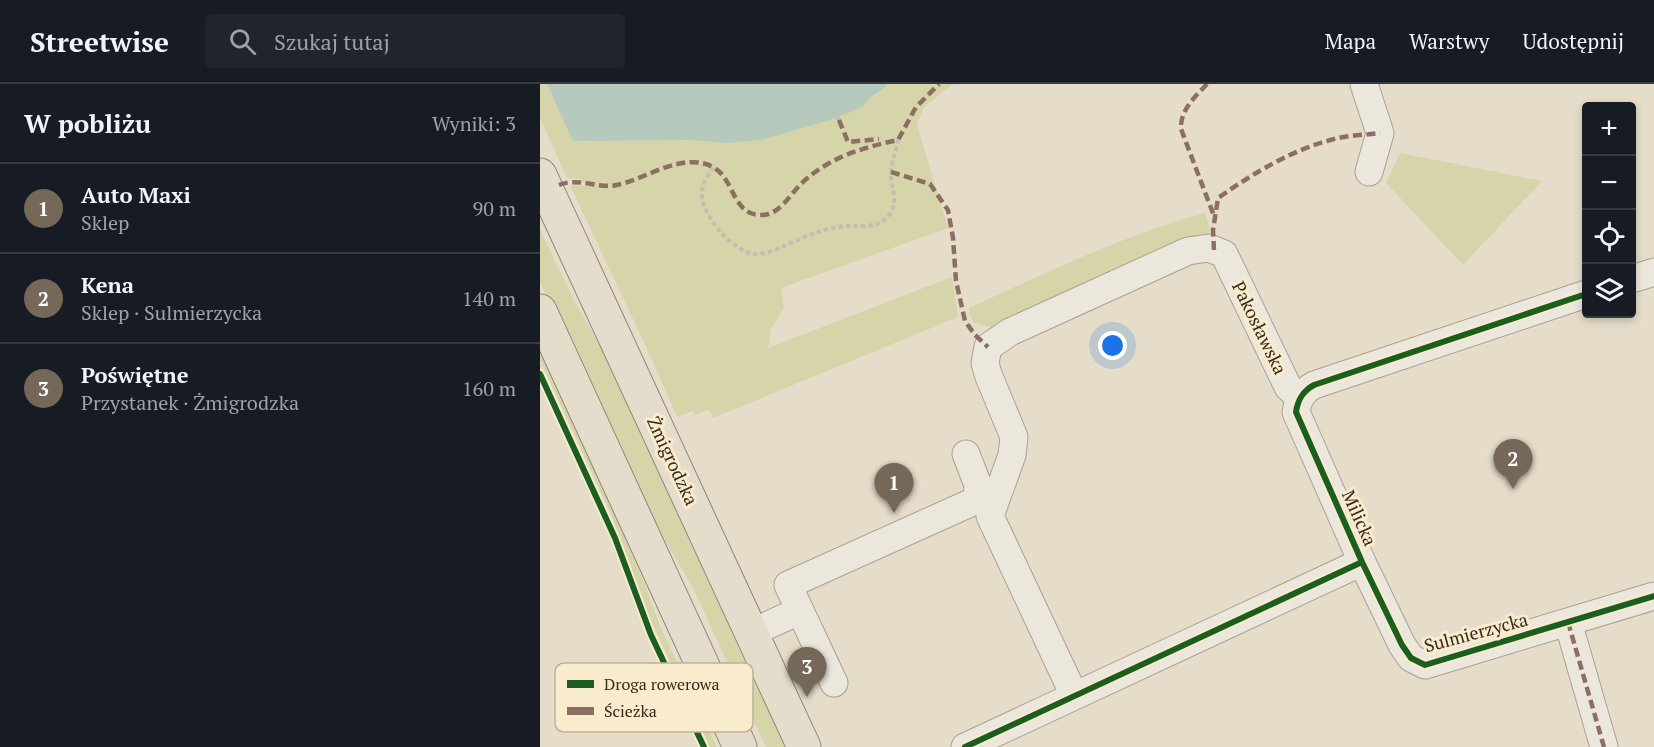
<!DOCTYPE html>
<html lang="pl">
<head>
<meta charset="utf-8">
<style>
	body { margin:0; font-family:"PT Serif",serif; background:#20242c; color:#f1f3f6 }
	.controls { position:absolute; right:18px; top:18px; display:grid; overflow:hidden; border-radius:6px; box-shadow:0 3px 9px #0003 }
	.controls button { width:54px; height:54px; display:grid; place-items:center; padding:0; border:0; border-bottom:2px solid #363941; background:#171b24; color:#f1f3f6; font:30px sans-serif }
	.you { position:absolute; left:573px; top:262px; width:21px; height:21px; margin:-15px; border:4px solid #fff; border-radius:50%; background:#1a73e8; box-shadow:0 0 0 9px #1a73e833 }
	.badge { display:grid; place-items:center; width:39px; height:39px; border-radius:50%; background:#756858; color:#fff; font-size:20px; font-weight:700 }
	.pin { position:absolute; translate:-50% -50px; filter:drop-shadow(0 2px 3px #0008) }
	.pin::after { content:''; position:absolute; top:32px; width:21px; height:18px; background:inherit; clip-path:polygon(0 0,100% 0,50% 100%) }
	.list { margin:0; padding:0; list-style:none }
	h2 { display:flex; justify-content:space-between; align-items:center; height:78px; margin:0; padding:0 24px; font-size:26px }
	h2 small { font-size:20px; font-weight:400; color:#9ea1a6 }
	.list li { display:grid; grid-template-columns:39px 1fr auto; gap:18px; align-items:center; box-sizing:border-box; height:90px; padding:0 24px; border-top:2px solid #363941 }
	.list b { display:block; font-size:22px; white-space:nowrap }
	.list p { margin:0; font-size:20px; white-space:nowrap; color:#9ea1a6 }
	.list em { font-size:20px; font-style:normal; color:#9ea1a6 }
	.icon { flex:none; width:33px; height:33px; fill:none; stroke:currentColor; stroke-width:2; stroke-linecap:round; stroke-linejoin:round }
	.map { position:relative; flex:none; width:1114px; height:663px; overflow:hidden }
	header { display:flex; align-items:center; gap:36px; box-sizing:border-box; height:84px; padding:0 30px; background:#171b24; border-bottom:2px solid #363941 }
	header strong { font-size:28px }
	nav { display:flex; gap:33px; margin-inline-start:auto; font-size:21px }
	.search { width:420px; height:54px; background:#20242c; display:flex; align-items:center; gap:15px; box-sizing:border-box; padding:0 21px; border-radius:6px; color:#9ea1a6; font-size:22px }
	main { display:flex }
	aside { flex:1; background:#171b24 }
	.map>svg:first-child { display:block }
</style>
</head>
<body>
<header>
<strong>Streetwise</strong>
<div class="search"><svg class="icon" aria-label="search" viewBox="0 0 24 24"><circle cx="10" cy="10" r="6"/><path d="M15 15l6 6"/></svg>Szukaj tutaj</div>
<nav><a>Mapa</a><a>Warstwy</a><a>Udostępnij</a></nav>
</header>
<main>
<aside>
<h2>W pobliżu<small>Wyniki: 3</small></h2>
<ul class="list">
<li><span class="badge">1</span><div><b>Auto Maxi</b><p>Sklep</p></div><em>90 m</em></li>
<li><span class="badge">2</span><div><b>Kena</b><p>Sklep · Sulmierzycka</p></div><em>140 m</em></li>
<li><span class="badge">3</span><div><b>Poświętne</b><p>Przystanek · Żmigrodzka</p></div><em>160 m</em></li>
</ul>
</aside>
<div class="map">
<svg width="1114" height="663" viewBox="0 0 1114 663">
	<rect width="100%" height="100%" fill="#e5dcc9"/>
	<path fill="#d6d5aa" d="M0 0H413L384 23 377 41 408 144 241 204 244 224 231 245 228 264 412 193 418 233 173 334 169 326 155 331 153 327 137 333C104 255 66 179 30 101L46 102 41 95 27 94 0 34Z
		M860 69 1002 97 923 181 846 99Z
		M665 129 670 146 667 153 457 245 434 239 429 231V224C506 189 583 151 665 129Z
		M0 146 37 222 70 278 249 663H226L154 506 95 405 0 198Z
		M0 257 90 461 120 542 177 663H169L108 530 71 430 0 276Z"/>
	<path fill="#b5cabd" d="M7 0H346V2L331 13 321 24 293 35 222 56 187 59 150 56 33 57Z"/>
	<g fill="none" stroke-linecap="round" stroke-linejoin="round">
		<defs>
			<path id="minor" d="M824 0 840 49 829 88
				M1092 195 1114 188
				M822 478 862 561 871 574 885 581 1114 512
				M1028 538 1064 663
				M211 549 259 527
				M294 599 248 501 437 416 438 401 426 370
				M534 611 450 432 472 371 474 353 448 290 445 279 448 263 470 248 648 167 669 164 684 170 748 303 760 314
				M425 663 822 478 756 328C758 315 763 307 774 301L1046 210"/>
			<path id="major" d="M0 91 264 663
				M0 227 200 663"/>
		</defs>
		<use href="#minor" stroke="#aaa193" stroke-width="29"/>
		<use href="#major" stroke="#8f867a" stroke-width="35"/>
		<path stroke="#c5bdb2" stroke-width="4" stroke-dasharray="4.5 3" stroke-linecap="butt" d="M293 27 299 36
			M173 83C169 90 162 99 162 108 160 130 192 167 214 170 229 172 261 153 278 148 287 145 297 143 305 142 322 142 341 145 351 128 359 114 350 102 351 88 352 77 356 67 358 56"/>
		<use href="#minor" stroke="#ece7dc" stroke-width="27"/>
		<use href="#major" stroke="#e4ddcc" stroke-width="33"/>
		<path stroke="#8d6e63" stroke-width="4.5" stroke-dasharray="9 4.5" stroke-linecap="butt" d="M667 0C655 13 640 26 641 45L674 132
			M299 36 308 58 339 55
			M351 88 390 100 408 126 413 154 416 197 425 237 435 251 448 263
			M19 101C38 93 58 105 77 101 106 95 143 67 173 83 195 95 192 132 222 131 239 131 249 112 260 101 287 74 321 64 358 56L376 23 399 0
			M674 166 673 146 678 114C714 89 751 66 794 55 809 51 825 51 840 49
			M1028 538 1064 663"/>
		<defs>
			<path id="cycleway" d="M0 290 75 454 111 551 164 663
				M822 478 862 561 871 574 885 581 1114 512
				M425 663 822 478 756 328C758 315 763 307 774 301L1046 210"/>
		</defs>
		<use href="#cycleway" stroke="#f8ebce" stroke-width="10"/>
		<use href="#cycleway" stroke="#1b5e20" stroke-width="6"/>
	</g>
	<g text-anchor="middle" stroke-width="6" stroke-linejoin="round" paint-order="stroke">
		<g font-size="18" fill="#39291b" stroke="#f8ebce">
			<text transform="translate(719 244) rotate(64)" y="6">Pakosławska</text>
			<text transform="translate(132 377) rotate(65)" y="6">Żmigrodzka</text>
			<text transform="translate(819 434) rotate(66)" y="6">Milicka</text>
			<text transform="translate(936 549) rotate(-15)" y="6">Sulmierzycka</text>
		</g>
	</g>
	<rect x="15" y="579" width="198" height="69" rx="9" fill="#f8ebce" stroke="#bfb198" stroke-width="1.5"/>
	<rect x="27" y="596" width="27" height="8" fill="#1b5e20"/>
	<rect x="27" y="623" width="27" height="8" fill="#8d6e63"/>
	<g font-size="16" fill="#39291b">
		<text x="64" y="606">Droga rowerowa</text>
		<text x="64" y="633">Ścieżka</text>
	</g>
</svg>
<div class="controls">
<button>+</button>
<button>−</button>
<button><svg class="icon" aria-label="locate" viewBox="0 0 24 24"><circle cx="12" cy="12" r="6"/><path d="M12 2v4M12 18v4M2 12h4M18 12h4"/></svg></button>
<button><svg class="icon" aria-label="layers" viewBox="0 0 24 24"><path d="M12 4l9 5-9 5-9-5zM3 14l9 5 9-5"/></svg></button>
</div>
<div class="you"></div>
<div class="pin badge" style="left:354px;top:429px">1</div>
<div class="pin badge" style="left:973px;top:405px">2</div>
<div class="pin badge" style="left:267px;top:613px">3</div>
</div>
</main>
</body>
</html>
